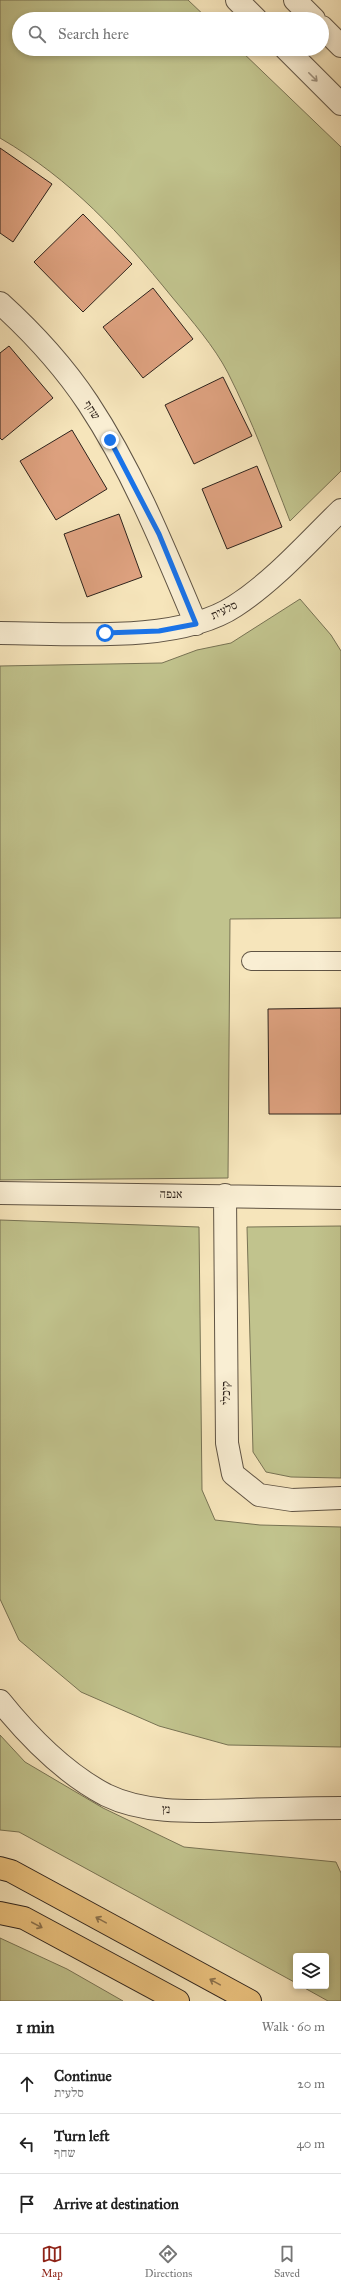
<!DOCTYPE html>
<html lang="en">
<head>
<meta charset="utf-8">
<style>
	body { margin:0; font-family:"IM FELL Great Primer","Frank Ruhl Libre",serif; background:#f2f2f2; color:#222 }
	.controls { position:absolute; right:12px; bottom:12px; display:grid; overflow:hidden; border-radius:4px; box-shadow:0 2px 6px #0003 }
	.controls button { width:36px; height:36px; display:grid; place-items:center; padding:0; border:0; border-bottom:1px solid #e0e0e0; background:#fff; color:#222; font:20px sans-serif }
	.stop { position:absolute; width:12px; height:12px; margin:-9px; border:3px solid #1a73e8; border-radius:50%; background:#fff }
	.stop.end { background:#1a73e8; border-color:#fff; box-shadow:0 1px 4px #0008 }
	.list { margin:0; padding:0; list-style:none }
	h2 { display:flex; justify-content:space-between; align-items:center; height:52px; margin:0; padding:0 16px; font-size:17px }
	h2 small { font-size:13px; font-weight:400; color:#767676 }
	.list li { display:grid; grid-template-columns:26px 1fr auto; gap:12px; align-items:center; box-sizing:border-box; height:60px; padding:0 16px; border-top:1px solid #e0e0e0 }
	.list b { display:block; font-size:15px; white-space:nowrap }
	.list p { margin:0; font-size:13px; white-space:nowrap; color:#767676 }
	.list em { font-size:13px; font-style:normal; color:#767676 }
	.icon { flex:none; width:22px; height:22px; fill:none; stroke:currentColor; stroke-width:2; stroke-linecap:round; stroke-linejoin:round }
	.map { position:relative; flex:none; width:341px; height:2001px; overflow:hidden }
	.search { position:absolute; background:#fff; box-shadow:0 2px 6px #0003; left:12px; right:12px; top:12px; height:44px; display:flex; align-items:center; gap:10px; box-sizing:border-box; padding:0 14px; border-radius:22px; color:#767676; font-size:15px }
	.sheet { height:232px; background:#fff }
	nav { display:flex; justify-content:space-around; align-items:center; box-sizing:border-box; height:56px; border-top:1px solid #e0e0e0; background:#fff; font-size:11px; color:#767676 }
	nav a { display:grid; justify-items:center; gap:2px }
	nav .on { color:#8f2418 }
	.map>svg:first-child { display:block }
</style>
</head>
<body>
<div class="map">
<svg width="341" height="2001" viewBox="0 0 341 2001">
	<rect width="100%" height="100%" fill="#f6e5bb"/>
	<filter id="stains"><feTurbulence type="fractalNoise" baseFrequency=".005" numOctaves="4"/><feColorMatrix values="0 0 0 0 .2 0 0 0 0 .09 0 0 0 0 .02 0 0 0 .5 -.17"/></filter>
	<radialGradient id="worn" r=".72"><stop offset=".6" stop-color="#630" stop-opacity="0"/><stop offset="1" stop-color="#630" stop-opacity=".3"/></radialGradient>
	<path fill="#c1c38d" stroke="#787354" d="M0 0H188L208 19H19V49H239L341 147V471L290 521C271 472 252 420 228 373 214 346 192 321 172 297 120 233 72 180 0 138Z
		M300 599 331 635 341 651V918L230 919 228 1178 0 1180V666L162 663 197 650 231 643Z
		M0 1220 199 1227 202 1490 215 1520 260 1525 341 1527V1747L228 1745 159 1726 81 1692 19 1640 0 1599Z
		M341 1226V1478L291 1477 266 1472 253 1452 247 1227Z
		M0 1735 25 1762 103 1808 184 1847 336 1862 341 1873V2001H328L301 1986H326V1956H296V1983L19 1832 0 1830Z
		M0 1938 67 1969 123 2001H0Z"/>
	<path fill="#dda17f" stroke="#2e231c" d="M0 148 52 184 13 242 0 233Z
		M83 214 132 264 83 312 34 262Z
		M153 288 193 339 143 378 103 327Z
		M9 346 53 398 2 440 0 438V353Z
		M223 377 252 436 194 464 165 405Z
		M72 430 107 489 56 520 20 461Z
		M257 466 282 527 227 549 202 489Z
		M119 514 142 577 87 597 64 534Z
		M341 1008V1114H269L268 1009Z"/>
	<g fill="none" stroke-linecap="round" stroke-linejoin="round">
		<defs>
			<path id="service" d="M251 961H341"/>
			<path id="minor" d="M0 303C32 332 64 367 88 403 133 471 164 548 196 624
				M0 633C68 633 178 644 235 606 275 580 307 543 341 510
				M0 1193 341 1198
				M225 1195 227 1443 233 1474 259 1495 292 1500 341 1498
				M0 1701C29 1737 64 1773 106 1795 147 1815 197 1811 241 1810 274 1809 308 1808 341 1808"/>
			<path id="tertiary" d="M237 0 256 19
				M295 0 314 19
				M322 27 341 46
				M286 49 341 104"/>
			<path id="trunk" d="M0 1868 11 1871 46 1890 250 2001
				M0 1913 24 1918 178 2001"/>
		</defs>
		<use href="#service" stroke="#605444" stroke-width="20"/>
		<use href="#minor" stroke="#605444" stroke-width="24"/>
		<use href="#tertiary" stroke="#605444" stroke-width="24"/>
		<use href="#trunk" stroke="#2e231c" stroke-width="24"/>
		<use href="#service" stroke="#f9eed3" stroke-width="18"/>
		<use href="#minor" stroke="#f9eed3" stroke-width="22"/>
		<use href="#tertiary" stroke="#f9eed3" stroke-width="22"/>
		<use href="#trunk" stroke="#ebc27e" stroke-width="22"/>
	</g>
	<defs><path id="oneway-shaft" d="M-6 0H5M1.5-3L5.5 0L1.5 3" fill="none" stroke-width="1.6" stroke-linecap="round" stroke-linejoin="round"/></defs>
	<use stroke="#9e9381" href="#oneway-shaft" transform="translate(313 77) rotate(45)"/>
	<g stroke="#8c724d">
		<use href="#oneway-shaft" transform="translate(101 1920) rotate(-151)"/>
		<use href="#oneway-shaft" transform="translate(37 1925) rotate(28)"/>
		<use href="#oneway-shaft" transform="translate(215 1982) rotate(-151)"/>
	</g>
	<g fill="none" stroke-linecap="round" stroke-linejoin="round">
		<path stroke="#1a73e8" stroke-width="5" d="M105 633 159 631 196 624 159 534 110 440"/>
	</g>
	<g text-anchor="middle" stroke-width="4" stroke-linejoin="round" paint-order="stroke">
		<g font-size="12" fill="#2e231c" stroke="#f9eed3">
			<text transform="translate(92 410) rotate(57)" y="4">שחף</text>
			<text transform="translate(224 610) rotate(-26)" y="4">סלעית</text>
			<text transform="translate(171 1194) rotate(1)" y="4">אנפה</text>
			<text transform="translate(226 1393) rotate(-90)" y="4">קיכלי</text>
			<text transform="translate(166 1809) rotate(4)" y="4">נץ</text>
		</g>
	</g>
	<rect width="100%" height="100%" filter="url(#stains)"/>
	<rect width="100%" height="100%" fill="url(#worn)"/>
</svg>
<div class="controls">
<button><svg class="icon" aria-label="layers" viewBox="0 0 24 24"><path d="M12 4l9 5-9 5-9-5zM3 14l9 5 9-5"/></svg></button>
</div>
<div class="stop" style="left:105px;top:633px"></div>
<div class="stop end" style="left:110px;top:440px"></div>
<div class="search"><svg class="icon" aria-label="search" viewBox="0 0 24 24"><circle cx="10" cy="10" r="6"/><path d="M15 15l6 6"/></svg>Search here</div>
</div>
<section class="sheet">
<h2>1 min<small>Walk · 60 m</small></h2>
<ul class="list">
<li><svg class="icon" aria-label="ahead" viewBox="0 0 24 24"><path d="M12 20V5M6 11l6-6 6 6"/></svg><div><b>Continue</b><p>סלעית</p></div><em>20 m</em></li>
<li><svg class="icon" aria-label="left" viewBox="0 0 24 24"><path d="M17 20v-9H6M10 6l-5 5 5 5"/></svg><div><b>Turn left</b><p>שחף</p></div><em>40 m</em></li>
<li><svg class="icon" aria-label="arrive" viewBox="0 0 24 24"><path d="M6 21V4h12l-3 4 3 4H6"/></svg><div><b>Arrive at destination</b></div></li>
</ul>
</section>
<nav>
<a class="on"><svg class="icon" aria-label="map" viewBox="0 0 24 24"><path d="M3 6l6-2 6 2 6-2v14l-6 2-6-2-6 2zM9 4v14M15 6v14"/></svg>Map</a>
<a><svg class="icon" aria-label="directions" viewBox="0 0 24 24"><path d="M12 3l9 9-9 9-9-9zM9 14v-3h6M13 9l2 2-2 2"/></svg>Directions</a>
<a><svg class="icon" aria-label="saved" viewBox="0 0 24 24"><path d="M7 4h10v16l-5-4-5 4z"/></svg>Saved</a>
</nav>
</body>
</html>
